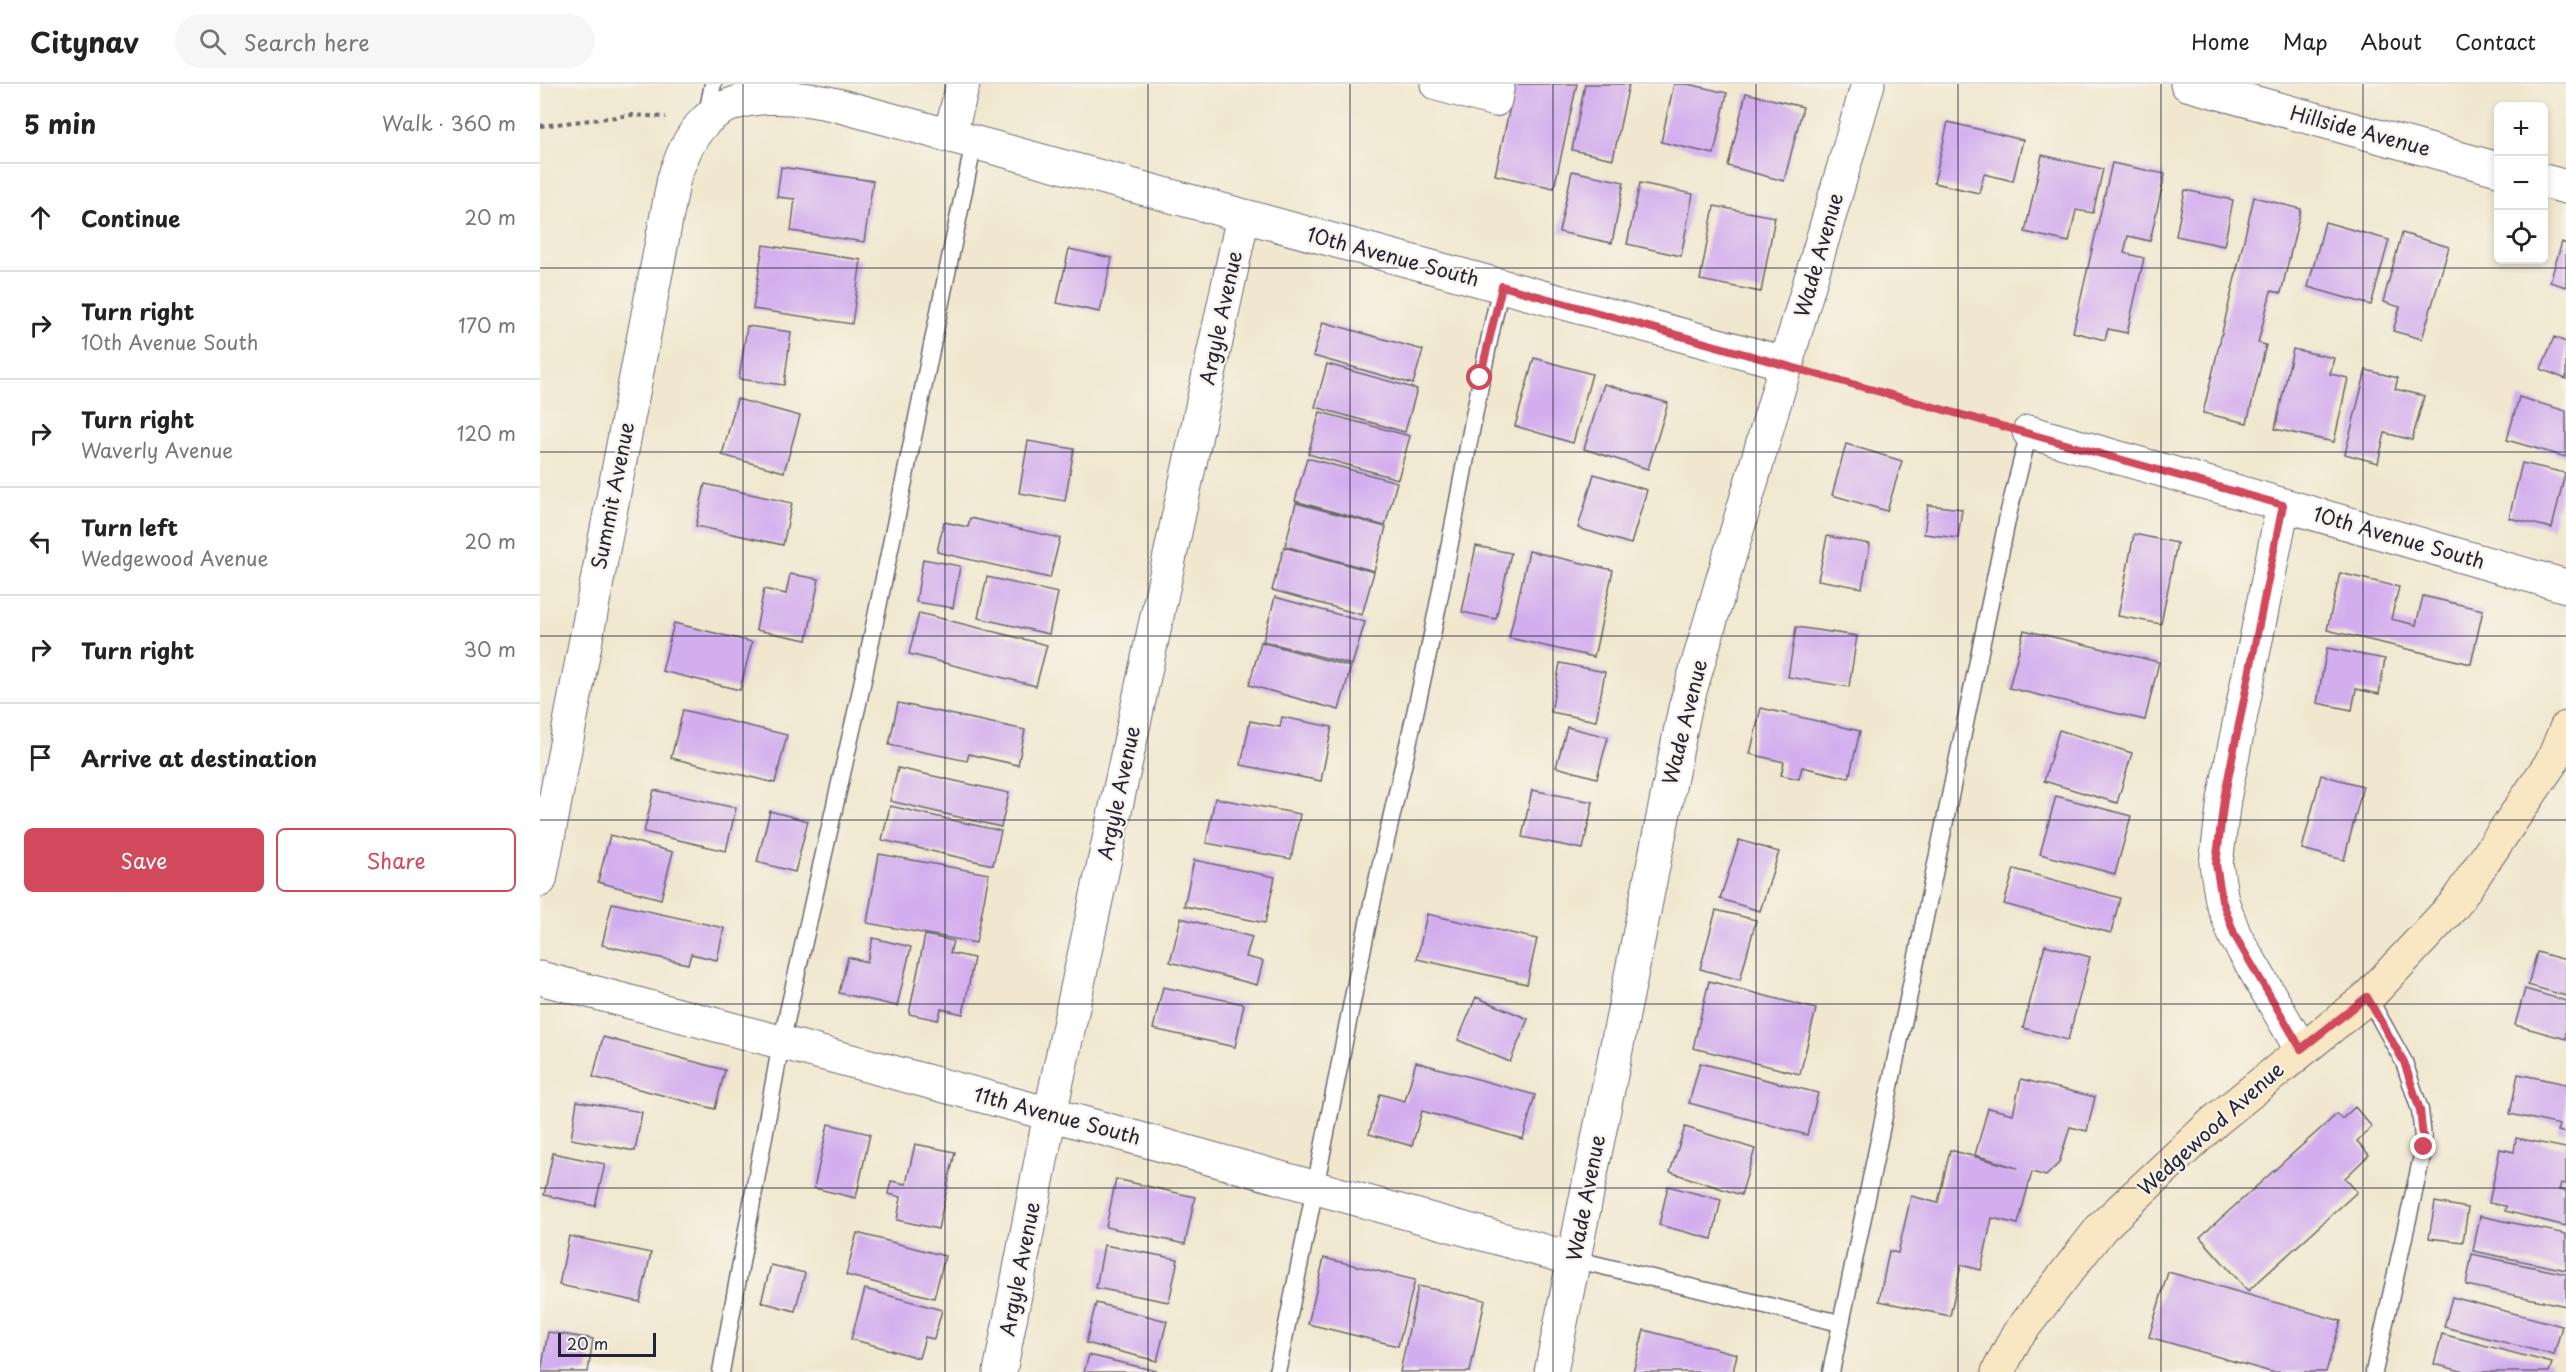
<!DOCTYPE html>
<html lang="en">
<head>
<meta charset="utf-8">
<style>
	body { margin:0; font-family:"Playpen Sans",sans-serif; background:#f6f6f6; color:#222 }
	.controls { position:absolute; right:18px; top:18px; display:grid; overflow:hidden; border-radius:9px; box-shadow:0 3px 9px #0003 }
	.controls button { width:54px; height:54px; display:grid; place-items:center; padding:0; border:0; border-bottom:2px solid #e0e0e0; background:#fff; color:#222; font:30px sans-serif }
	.scale { position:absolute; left:18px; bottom:15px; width:98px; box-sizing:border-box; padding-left:6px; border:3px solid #22223b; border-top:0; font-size:16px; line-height:21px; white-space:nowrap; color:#22223b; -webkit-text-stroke:4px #f7f3e8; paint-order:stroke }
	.stop { position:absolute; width:18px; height:18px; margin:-14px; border:4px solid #d1495b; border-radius:50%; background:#fff }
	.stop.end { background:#d1495b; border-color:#fff; box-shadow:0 2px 6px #0008 }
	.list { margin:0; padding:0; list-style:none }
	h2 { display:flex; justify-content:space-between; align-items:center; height:78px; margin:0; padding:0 24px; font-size:26px }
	h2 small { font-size:20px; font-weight:400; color:#767676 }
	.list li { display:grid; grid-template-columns:39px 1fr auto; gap:18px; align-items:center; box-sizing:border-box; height:108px; padding:0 24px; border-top:2px solid #e0e0e0 }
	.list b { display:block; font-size:22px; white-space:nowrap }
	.list p { margin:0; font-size:20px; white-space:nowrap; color:#767676 }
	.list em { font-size:20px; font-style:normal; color:#767676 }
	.actions { display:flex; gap:12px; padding:18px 24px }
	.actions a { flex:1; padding:14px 0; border:2px solid #d1495b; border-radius:9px; text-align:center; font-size:21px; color:#d1495b }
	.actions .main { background:#d1495b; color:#fff }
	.icon { flex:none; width:33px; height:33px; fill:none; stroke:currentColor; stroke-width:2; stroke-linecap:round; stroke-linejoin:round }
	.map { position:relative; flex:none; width:2026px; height:1288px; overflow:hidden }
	header { display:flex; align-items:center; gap:36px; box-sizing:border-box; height:84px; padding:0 30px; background:#fff; border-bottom:2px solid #e0e0e0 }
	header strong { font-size:28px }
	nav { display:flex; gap:33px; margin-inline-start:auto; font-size:21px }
	.search { width:420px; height:54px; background:#f6f6f6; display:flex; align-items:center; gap:15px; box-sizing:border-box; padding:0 21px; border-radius:33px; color:#767676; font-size:22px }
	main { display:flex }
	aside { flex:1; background:#fff }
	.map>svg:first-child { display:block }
</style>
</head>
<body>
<header>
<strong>Citynav</strong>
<div class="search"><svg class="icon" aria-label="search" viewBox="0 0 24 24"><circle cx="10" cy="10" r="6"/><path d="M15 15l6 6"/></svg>Search here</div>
<nav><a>Home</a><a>Map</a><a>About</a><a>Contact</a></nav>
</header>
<main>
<aside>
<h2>5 min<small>Walk · 360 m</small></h2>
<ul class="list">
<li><svg class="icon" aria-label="ahead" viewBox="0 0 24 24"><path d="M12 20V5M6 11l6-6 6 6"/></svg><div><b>Continue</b></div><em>20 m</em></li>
<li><svg class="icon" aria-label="right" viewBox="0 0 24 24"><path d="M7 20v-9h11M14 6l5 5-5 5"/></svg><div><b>Turn right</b><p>10th Avenue South</p></div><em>170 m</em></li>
<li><svg class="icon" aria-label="right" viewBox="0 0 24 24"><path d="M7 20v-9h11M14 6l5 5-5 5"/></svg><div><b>Turn right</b><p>Waverly Avenue</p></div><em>120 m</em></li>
<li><svg class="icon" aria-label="left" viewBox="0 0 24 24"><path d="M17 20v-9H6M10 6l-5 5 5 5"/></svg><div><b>Turn left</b><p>Wedgewood Avenue</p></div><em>20 m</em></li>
<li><svg class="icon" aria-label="right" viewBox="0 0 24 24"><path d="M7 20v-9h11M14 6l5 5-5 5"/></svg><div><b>Turn right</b></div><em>30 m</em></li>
<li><svg class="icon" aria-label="arrive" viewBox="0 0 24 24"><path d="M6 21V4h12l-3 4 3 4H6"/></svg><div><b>Arrive at destination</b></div></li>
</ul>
<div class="actions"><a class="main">Save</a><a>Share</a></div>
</aside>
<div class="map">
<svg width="2026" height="1288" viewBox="0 0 2026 1288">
	<rect width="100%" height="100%" fill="#f7f3e8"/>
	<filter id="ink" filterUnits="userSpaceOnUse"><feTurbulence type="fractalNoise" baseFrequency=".0167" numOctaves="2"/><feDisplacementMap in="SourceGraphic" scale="12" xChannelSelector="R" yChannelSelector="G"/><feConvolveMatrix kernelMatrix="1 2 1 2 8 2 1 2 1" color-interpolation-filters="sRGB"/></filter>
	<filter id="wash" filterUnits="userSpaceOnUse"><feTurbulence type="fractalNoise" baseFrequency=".008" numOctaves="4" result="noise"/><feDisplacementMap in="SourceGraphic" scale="24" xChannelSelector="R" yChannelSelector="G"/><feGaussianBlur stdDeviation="1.35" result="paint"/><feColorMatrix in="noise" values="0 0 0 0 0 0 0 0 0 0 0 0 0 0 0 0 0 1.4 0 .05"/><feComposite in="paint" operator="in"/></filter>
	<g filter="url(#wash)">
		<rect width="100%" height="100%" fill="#f0e7ce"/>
		<g id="blocks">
			<path fill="#d3aeee" d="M975 0H1037L1014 104 955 91Z
				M1045 0H1089L1073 75 1032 66Z
				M1134 0H1148L1187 9 1174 70 1121 58Z
				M1206 9 1263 23 1244 97 1188 82Z
				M1408 38 1483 56 1473 97 1444 90 1439 109 1394 99Z
				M1502 71 1563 85 1553 129 1536 126 1529 158 1485 148Z
				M1572 79 1625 90 1610 157 1588 152 1584 169 1604 174 1587 249 1568 245 1565 256 1533 248Z
				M241 83 333 97 324 158 251 147 255 115 237 113Z
				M1032 87 1084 98 1072 159 1019 148Z
				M1100 99 1153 110 1141 172 1087 160Z
				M1645 106 1693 116 1684 162 1636 152Z
				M1714 113 1761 125 1741 209 1731 207 1718 259 1726 261 1707 339 1663 329Z
				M1174 122 1235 133 1221 208 1160 196Z
				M1785 138 1849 156 1831 221 1768 203Z
				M1862 149 1909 163 1882 255 1853 247 1860 223 1843 218Z
				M2022 158 2026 160V203L2010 198Z
				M223 161 321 176 312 240 213 225Z
				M529 165 572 174 560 228 517 219Z
				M783 238 883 266 873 300 773 272Z
				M207 242 251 248 244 301 199 295Z
				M2014 253 2026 258V295L2001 285Z
				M1753 265 1794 274 1790 290 1808 294 1794 358 1735 345Z
				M994 274 1052 290 1033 359 975 342Z
				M787 280 877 305 865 348 775 323Z
				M1826 286 1858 294 1855 305 1884 312 1872 356 1845 349 1838 379 1805 370Z
				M1064 300 1128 319 1108 385 1044 365Z
				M1979 313 2026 327V373L1967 356Z
				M197 315 260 332 244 388 182 371Z
				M780 328 870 352 858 395 768 370Z
				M488 357 534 365 525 417 479 409Z
				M1306 360 1362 377 1347 427 1292 411Z
				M767 374 857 398 845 442 755 417Z
				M1982 379 2025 389 2012 444 1969 434Z
				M1054 390 1107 406 1091 460 1038 444Z
				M165 400 252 419 243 461 156 442Z
				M756 419 846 443 834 487 745 462Z
				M1388 421 1422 425 1418 454 1384 450Z
				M430 434 520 454 510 494 397 468 404 438 428 443Z
				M1594 450 1637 459 1621 540 1578 532Z
				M1287 452 1330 460 1322 504 1278 496Z
				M936 462 971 469 956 535 922 528Z
				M744 463 834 488 822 531 732 506Z
				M989 467 1073 486 1054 573 969 554Z
				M383 475 420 482 413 524 376 518Z
				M1800 489 1859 503 1851 535 1876 541 1883 512 1943 526 1931 580 1787 546Z
				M250 490 279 495 267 556 216 546 224 505 246 510Z
				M447 493 518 509 509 550 438 534Z
				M735 513 825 538 812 581 723 557Z
				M379 529 507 561 496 602 369 570Z
				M134 539 212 558 200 606 122 587Z
				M1256 543 1317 552 1309 603 1248 593Z
				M1484 546 1619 578 1605 636 1469 604Z
				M721 558 811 583 799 626 709 601Z
				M1787 564 1845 575 1839 610 1816 605 1812 626 1777 619Z
				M1020 579 1065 588 1056 637 1011 628Z
				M358 619 485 646 478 681 429 670 427 677 349 661Z
				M1221 624 1320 647 1309 694 1262 683 1259 695 1241 691 1244 678 1210 670Z
				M143 626 247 651 235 699 131 674Z
				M742 633 792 643 781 697 701 681 710 637 740 643Z
				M1027 643 1068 653 1057 694 1016 683Z
				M1519 646 1592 669 1577 719 1504 697Z
				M358 684 469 709 461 743 350 717Z
				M1781 691 1823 702 1804 776 1762 765Z
				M114 706 196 724 186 767 104 748Z
				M992 706 1053 718 1043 765 982 753Z
				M1516 712 1591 732 1575 790 1500 770Z
				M675 714 760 730 751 775 666 759Z
				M350 722 461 747 453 781 342 756Z
				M230 727 268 737 255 788 217 778Z
				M70 751 133 768 121 815 58 798Z
				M1199 756 1239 768 1220 827 1180 815Z
				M339 770 449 790 436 859 327 839Z
				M654 776 735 793 725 839 644 822Z
				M1474 785 1580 814 1571 849 1464 820Z
				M72 819 184 844 177 876 151 870 148 880 62 861Z
				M1176 826 1216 836 1200 896 1160 885Z
				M887 830 997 855 987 900 877 875Z
				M641 834 712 853 706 873 723 877 717 901 630 878Z
				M385 851 413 857 410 869 434 874 423 930 401 925 398 936 369 930Z
				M333 854 371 863 357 922 299 909 308 873 327 878Z
				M1505 861 1550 873 1528 956 1483 944Z
				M1997 868 2026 876V912L1988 901Z
				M1169 897 1276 925 1260 990 1153 964Z
				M623 903 704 920 695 963 613 945Z
				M1985 905 2026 917V955L1975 941Z
				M936 913 988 935 970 978 918 956Z
				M63 953 185 986 175 1025 53 993Z
				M876 978 995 1011 983 1055 882 1027 872 1062 829 1050 840 1010 865 1017Z
				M1160 979 1278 1009 1267 1051 1149 1019Z
				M1978 990 2026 1000V1049L2018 1047 2020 1041 1970 1030Z
				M1481 995 1555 1013 1547 1047 1530 1043 1519 1079 1506 1092 1492 1088 1478 1140 1452 1134 1441 1186 1421 1181 1410 1232 1339 1217 1349 1167 1358 1169 1371 1112 1398 1119 1410 1066 1477 1084 1435 1071 1448 1024 1473 1030Z
				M37 1017 102 1028 95 1067 31 1055Z
				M1815 1023 1832 1043 1817 1057 1829 1071 1805 1094 1817 1108 1708 1207 1660 1153 1797 1030 1802 1035Z
				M288 1040 330 1050 316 1114 274 1104Z
				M1145 1043 1215 1065 1201 1111 1130 1088Z
				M1976 1054 2026 1064V1100L2021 1099 2019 1106 2026 1107V1142L1965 1127 1966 1122 1949 1119 1960 1065 1974 1068Z
				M375 1060 415 1068 398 1145 357 1136 361 1113 348 1110 351 1097 366 1100Z
				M13 1069 65 1080 55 1122 4 1111Z
				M576 1095 655 1113 645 1160 566 1143Z
				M1128 1102 1181 1116 1172 1155 1119 1141Z
				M1895 1118 1928 1124 1923 1158 1889 1154Z
				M1940 1132 2026 1150V1186L1933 1167Z
				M317 1149 405 1172 394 1214 306 1191Z
				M29 1152 111 1169 100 1218 19 1201Z
				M564 1161 638 1175 629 1218 556 1204Z
				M1932 1170 2026 1190V1222L1926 1201Z
				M784 1174 875 1196 858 1262 768 1240Z
				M231 1181 265 1189 255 1227 221 1218Z
				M1628 1188 1801 1237 1786 1288H1731L1609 1253Z
				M878 1202 945 1216 930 1288H860Z
				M325 1205 402 1226 394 1255 385 1253 379 1274 311 1255Z
				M1912 1213 2022 1242 2014 1271 1904 1243Z
				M556 1219 627 1237 617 1277 546 1259Z
				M1104 1246 1197 1270 1193 1288H1093Z
				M8 1248 53 1255 48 1288H1Z
				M1902 1250 2012 1279 2009 1288H1925L1894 1280Z
				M549 1271 616 1287 615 1288H544Z"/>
		</g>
	</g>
	<g filter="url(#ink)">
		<use href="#blocks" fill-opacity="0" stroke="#6a676e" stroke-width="1.5"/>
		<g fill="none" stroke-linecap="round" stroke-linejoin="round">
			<defs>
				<path id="lane" d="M166 34 173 0
					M1828 913 1864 978 1880 1026 1884 1063 1834 1288
					M1033 1175 1300 1239
					M181 1288 241 959 319 615 434 58
					M737 1288C767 1148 794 1008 822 868 844 758 872 650 894 541 917 428 935 315 961 202
					M1291 1288 1469 427 1489 348"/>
				<path id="street" d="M897 0 955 16 958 0
					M1647 0 1958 85
					M410 51 423 0
					M2004 97 2026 103
					M1489 348 2026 502
					M1743 421 1684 715 1676 780 1682 817 1695 852 1761 965
					M0 796 134 94C141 74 149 53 165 37 196 5 258 12 297 21L1248 280
					M0 894 510 1030 1033 1175
					M460 1288 510 1030 703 132
					M1011 1288 1145 624 1328 0"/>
				<path id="secondary" d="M1458 1288 1476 1253 1562 1143 1675 1037 1828 913 1914 821 2013 676 2026 644"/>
			</defs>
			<use href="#lane" stroke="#6a676e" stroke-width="19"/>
			<use href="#street" stroke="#6a676e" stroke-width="35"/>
			<use href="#secondary" stroke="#6a676e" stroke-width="35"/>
			<path stroke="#6a676e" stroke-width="4" stroke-dasharray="4.5 4.5" stroke-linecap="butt" d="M0 42 92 31 126 33
				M1277 289 1458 340"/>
			<use href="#lane" stroke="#fff" stroke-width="16"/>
			<use href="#street" stroke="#fff" stroke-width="33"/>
			<use href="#secondary" stroke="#f9e7c3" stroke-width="33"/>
		</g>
	</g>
	<g fill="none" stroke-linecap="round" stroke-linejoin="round" filter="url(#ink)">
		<path stroke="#d1495b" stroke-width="8" d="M940 294 962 202 1743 421 1684 715 1676 780 1682 816 1695 852 1761 965 1827 913 1864 978 1880 1026 1884 1063"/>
	</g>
	<path fill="none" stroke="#22223b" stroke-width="1.5" stroke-opacity="0.55" d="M203 0V1288M405 0V1288M608 0V1288M810 0V1288M1013 0V1288M1216 0V1288M1418 0V1288M1621 0V1288M1823 0V1288M0 184H2026M0 368H2026M0 552H2026M0 736H2026M0 920H2026M0 1104H2026"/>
	<g text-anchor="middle" stroke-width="4.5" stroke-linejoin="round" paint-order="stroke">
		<g font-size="20" fill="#22223b" stroke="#f7f3e8">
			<text transform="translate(1820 47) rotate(15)" y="7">Hillside Avenue</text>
			<text transform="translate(1279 171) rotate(-74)" y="7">Wade Avenue</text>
			<text transform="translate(853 173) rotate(15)" y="7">10th Avenue South</text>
			<text transform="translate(681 234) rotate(-78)" y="7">Argyle Avenue</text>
			<text transform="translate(73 412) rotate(-79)" y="7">Summit Avenue</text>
			<text transform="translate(1859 454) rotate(16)" y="7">10th Avenue South</text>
			<text transform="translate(1145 638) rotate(-76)" y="7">Wade Avenue</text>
			<text transform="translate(579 709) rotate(-78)" y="7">Argyle Avenue</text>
			<text transform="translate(517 1032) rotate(15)" y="7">11th Avenue South</text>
			<text transform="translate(1671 1045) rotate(-42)" y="7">Wedgewood Avenue</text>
			<text transform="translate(1046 1114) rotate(-79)" y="7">Wade Avenue</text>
			<text transform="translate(480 1185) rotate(-79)" y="7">Argyle Avenue</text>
		</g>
	</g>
</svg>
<div class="controls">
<button>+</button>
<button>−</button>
<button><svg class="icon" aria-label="locate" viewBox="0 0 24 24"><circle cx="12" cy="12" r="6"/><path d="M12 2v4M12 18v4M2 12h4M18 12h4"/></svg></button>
</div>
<div class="scale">20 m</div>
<div class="stop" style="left:940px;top:294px"></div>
<div class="stop end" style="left:1884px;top:1063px"></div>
</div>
</main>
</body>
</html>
